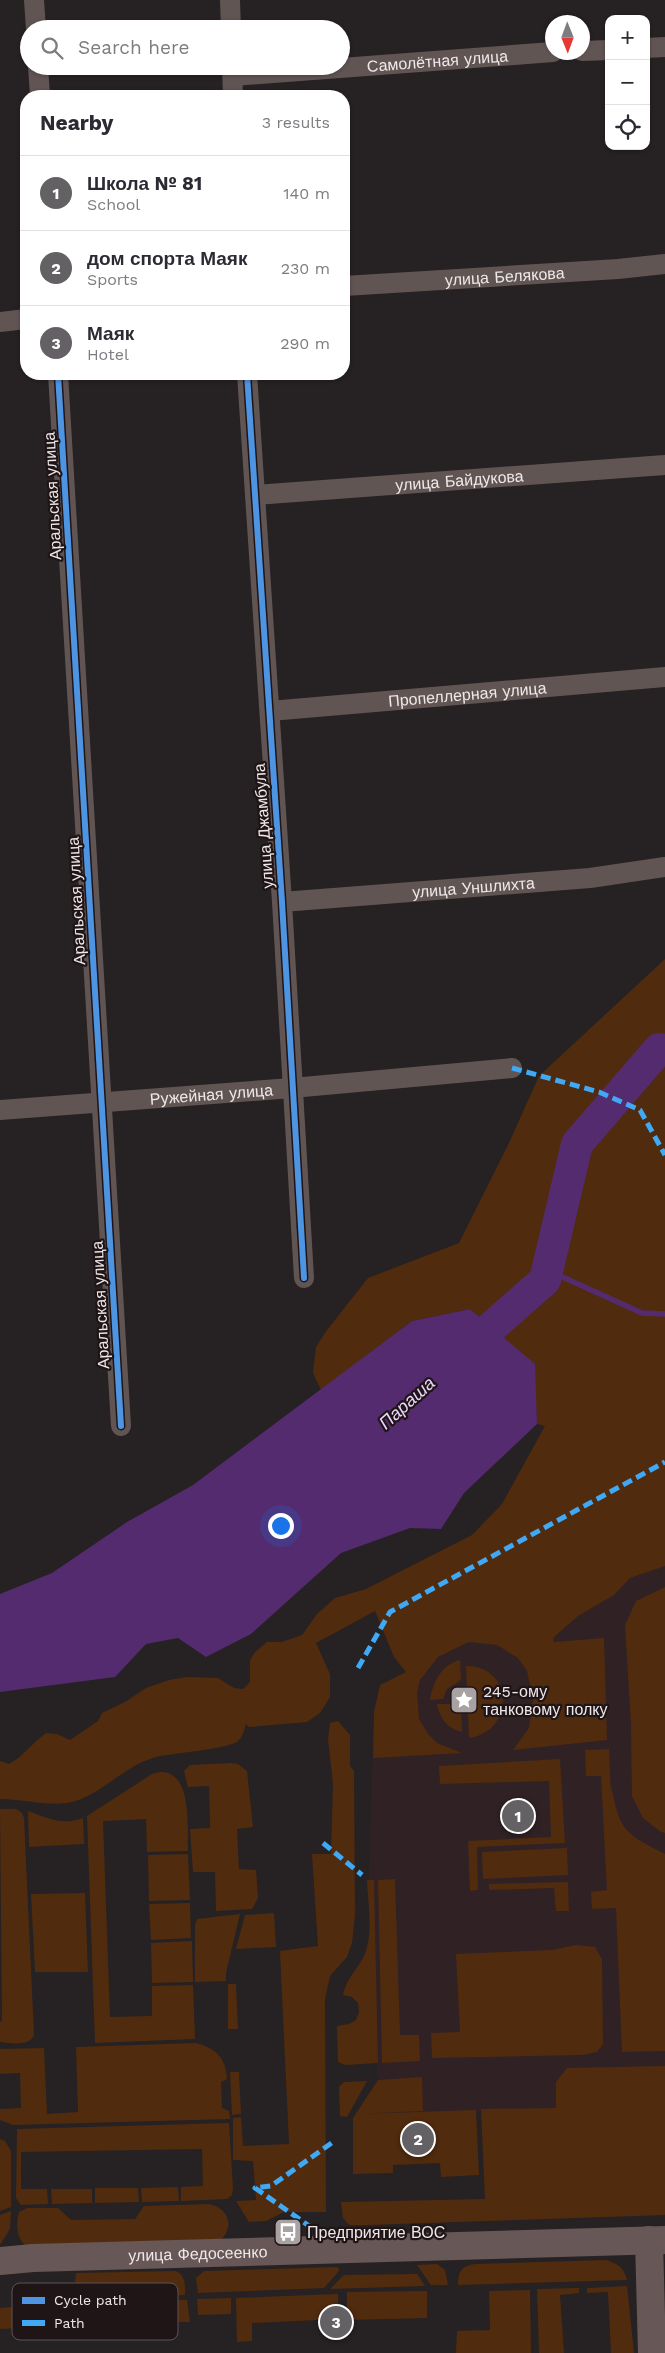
<!DOCTYPE html>
<html lang="en">
<head>
<meta charset="utf-8">
<style>
	body { margin:0; font-family:"Work Sans",sans-serif; background:#f7f7f7; color:#2b2b33 }
	.controls { position:absolute; right:15px; top:15px; display:grid; overflow:hidden; border-radius:10px; box-shadow:0 1px 4px #0004 }
	.controls button { width:45px; height:45px; display:grid; place-items:center; padding:0; border:0; border-bottom:1px solid #e1e1e2; background:#fff; color:#2b2b33; font:25px sans-serif }
	.compass { position:absolute; left:545px; top:15px; width:45px; height:45px; border-radius:50%; background:#fff; box-shadow:0 1px 4px #0004; rotate:179deg }
	.you { position:absolute; left:280px; top:1525px; width:18px; height:18px; margin:-12px; border:4px solid #fff; border-radius:50%; background:#1a73e8; box-shadow:0 0 0 8px #1a73e833 }
	.badge { display:grid; place-items:center; width:32px; height:32px; border-radius:50%; background:#646165; color:#fff; font-size:16px; font-weight:700 }
	.pin { position:absolute; translate:-50% -50%; border:2px solid #fff; box-shadow:0 1px 5px #0006 }
	.list { margin:0; padding:0; list-style:none }
	h2 { display:flex; justify-content:space-between; align-items:center; height:65px; margin:0; padding:0 20px; font-size:21px }
	h2 small { font-size:16px; font-weight:400; color:#7c7c81 }
	.list li { display:grid; grid-template-columns:32px 1fr auto; gap:15px; align-items:center; box-sizing:border-box; height:75px; padding:0 20px; border-top:1px solid #e1e1e2 }
	.list b { display:block; font-size:19px; white-space:nowrap }
	.list p { margin:0; font-size:16px; white-space:nowrap; color:#7c7c81 }
	.list em { font-size:16px; font-style:normal; color:#7c7c81 }
	.icon { flex:none; width:28px; height:28px; fill:none; stroke:currentColor; stroke-width:2; stroke-linecap:round; stroke-linejoin:round }
	.map { position:relative; flex:none; width:665px; height:2353px; overflow:hidden }
	.search { position:absolute; background:#fff; box-shadow:0 1px 4px #0004; left:20px; top:20px; width:330px; height:55px; display:flex; align-items:center; gap:12px; box-sizing:border-box; padding:0 18px; border-radius:28px; color:#7c7c81; font-size:19px }
	.panel { position:absolute; background:#fff; box-shadow:0 1px 4px #0004; left:20px; top:90px; width:330px; height:290px; border-radius:20px }
	.map>svg:first-child { display:block }
</style>
</head>
<body>
<div class="map">
<svg width="665" height="2353" viewBox="0 0 665 2353">
	<rect width="100%" height="100%" fill="#262122"/>
	<path fill="#302125" d="M665 1548V2105L379 2114 369 1873 374 1712 380 1685Z"/>
	<path fill="#512b0e" d="M665 959V1566L630 1578 614 1595 578 1616 553 1638 554 1642 604 1638 607 1740 513 1750 529 1728 533 1699 527 1671 518 1658 497 1645 469 1642 438 1657 420 1680 417 1692 419 1719 428 1734 437 1743 462 1753 373 1758 374 1712 380 1685 406 1672 394 1657 375 1611 316 1643 330 1674V1697L320 1713 307 1722 249 1727 246 1724C244 1730 243 1737 238 1741 230 1749 172 1753 156 1757 123 1766 103 1794 72 1802 52 1807 22 1799 0 1799V1761L9 1764C24 1756 32 1743 46 1733L57 1734 70 1740 98 1721 102 1713 125 1702 146 1688 169 1680 187 1677 218 1678 234 1688 243 1689 250 1682V1660L255 1652 267 1642H282L302 1635 317 1614 335 1598 366 1589 472 1535 502 1504 545 1426 537 1424 534 1364 470 1309 412 1321 321 1390 313 1373 316 1347 327 1330 368 1278 459 1243 508 1145 539 1076Z
		M665 1587V1833L661 1832 643 1818 632 1796 631 1724 625 1625 636 1601Z
		M460 1660 461 1680 447 1689 443 1699 430 1700C433 1682 441 1665 460 1660Z
		M466 1666C513 1665 516 1731 469 1738Z
		M437 1704H461L462 1732C448 1729 439 1718 437 1704Z
		M338 1721 350 1735V1766L354 1771 355 1915 352 1943 347 1957 330 1976 325 1999 326 2212H284L266 2221 249 2222 236 2201 256 2200 253 2161 233 2160V2118L241 2117 243 2146 289 2144 280 1951 318 1946 312 1854H331L333 1784 328 1739 330 1723Z
		M609 1749 611 1795V1785C620 1831 624 1833 665 1854V2051L622 2052 616 1908 592 1909 591 1892 607 1890 601 1776H586L585 1750Z
		M560 1759 565 1843 477 1847 478 1890 470 1891 468 1841 551 1837 549 1781 440 1784 439 1766Z
		M232 1763 238 1764 247 1771 253 1827 237 1829 239 1869 256 1870 258 1898 252 1909 216 1911 215 1872H193L190 1829 210 1828 209 1786 188 1787 184 1771 190 1765Z
		M160 1772C193 1771 187 1828 188 1851L147 1852 146 1819 103 1821 110 2017 152 2016V1986L193 1985 195 2039 95 2043 87 1816 152 1774Z
		M0 1809C10 1809 21 1806 24 1818L34 2035C29 2047 11 2043 0 2042V2022L2 2021Z
		M28 1811C48 1818 62 1826 83 1818L84 1844 29 1847Z
		M567 1848 568 1875 483 1879 482 1852Z
		M188 1854 190 1900 149 1901 148 1855Z
		M395 1879 400 2035H419L420 2061 382 2063 378 1880Z
		M367 1880H374L378 2063 345 2065 338 2062 337 2026 349 2024 356 2020 359 2012 358 2003 352 1997 343 1995C347 1978 355 1972 363 1958 374 1936 368 1904 367 1880Z
		M568 1882 569 1911H556L554 1888 489 1890V1884Z
		M85 1893 88 1972H35L31 1894Z
		M190 1903 191 1938 151 1940 149 1904Z
		M274 1913 276 1947 236 1949 245 1915Z
		M240 1914 226 1973V1981L195 1982V1925L197 1919Z
		M192 1941 193 1982 152 1983 151 1943Z
		M576 1945 595 1947 602 1959 603 2044 597 2052 583 2055 432 2058 431 2033 460 2032 456 1954 552 1950Z
		M228 1984H236L238 2029H228Z
		M196 2043C215 2048 226 2057 227 2079L221 2082 222 2108 229 2111 230 2119 13 2125 0 2120V2109L21 2108 20 2073 0 2074V2049L44 2048 47 2114 78 2112 76 2047Z
		M665 2066V2215L367 2225H349L343 2218 341 2202 485 2199 481 2109 556 2108V2082L567 2068Z
		M230 2072H239L241 2114 232 2115Z
		M422 2077 423 2111 358 2114 476 2110 479 2175 441 2177 440 2163 393 2165V2173L353 2174V2118L378 2080Z
		M367 2081 347 2117 340 2116 339 2087 344 2082Z
		M229 2123 233 2188 232 2195 227 2199 181 2201V2187L203 2186 202 2149 21 2152V2189H47L48 2204 21 2205 16 2198 17 2129Z
		M0 2139 5 2141 11 2151V2207L0 2211Z
		M178 2187 179 2201 142 2202 141 2188Z
		M95 2188H138L139 2202 95 2203Z
		M51 2189H92V2203L52 2204Z
		M209 2204C228 2208 235 2225 221 2240L27 2246C16 2240 16 2223 19 2212L27 2208H58L71 2220 135 2219 144 2206Z
		M11 2211 10 2229 0 2245V2215Z
		M606 2260C618 2264 624 2267 627 2280L458 2285C458 2271 462 2266 475 2264Z
		M437 2264 445 2270 448 2285H431L417 2265Z
		M338 2267 339 2271 324 2288 198 2293 196 2278 204 2271Z
		M176 2271C186 2276 185 2285 185 2295L35 2300V2294L74 2292 76 2273Z
		M417 2274 425 2286 330 2289 344 2275Z
		M627 2286 634 2353H611L608 2292 587 2293V2288Z
		M579 2288V2293L560 2295 564 2353H539L537 2289Z
		M530 2290 531 2353H456L457 2331 490 2330 489 2291Z
		M427 2291V2318L347 2320V2292Z
		M338 2294V2319L252 2323V2341L237 2342 236 2298Z
		M231 2298V2314L198 2315 197 2299Z
		M154 2300H187L190 2322H179Z
		M19 2306 20 2328 0 2329V2308Z"/>
	<path fill="#542b6e" d="M470 1309 535 1364 537 1424 464 1493 441 1529 410 1528 341 1553 251 1634 206 1657 178 1638 146 1644 115 1677 0 1692V1594L52 1573 127 1522 193 1485 412 1321Z"/>
	<g fill="none" stroke-linecap="round" stroke-linejoin="round">
		<path stroke="#542b6e" stroke-width="5.5" d="M547 1270 642 1313 665 1314"/>
		<path stroke="#542b6e" stroke-width="32" d="M459 1356 545 1280 577 1144 659 1049 665 1050"/>
		<g stroke="#615554" stroke-width="20">
			<path d="M34 0 36 29"/>
			<path d="M230 0 231 29"/>
			<path d="M646 48 665 47"/>
			<path d="M582 51 609 50"/>
			<path d="M38 66 40 96"/>
			<path d="M232 66 233 96"/>
			<path id="s1" d="M233 76 553 52"/>
			<path id="s2" d="M344 286 618 269 665 264"/>
			<path d="M0 322 26 319"/>
			<path d="M58 374 121 1426"/>
			<path d="M247 374 282 902 304 1278"/>
			<path id="s3" d="M255 495 665 465"/>
			<path id="s4" d="M270 711 665 677"/>
			<path id="s5" d="M282 902 590 878 665 867"/>
			<path id="s6" d="M0 1110 292 1088 512 1068"/>
		</g>
		<g stroke="#675756" stroke-width="28">
			<path d="M649 2240 652 2353"/>
			<path id="s7" d="M0 2261 33 2258 665 2240"/>
		</g>
		<path stroke="#3fa9f5" stroke-width="5" stroke-dasharray="10 5" stroke-linecap="butt" d="M512 1068 599 1092 640 1110 665 1155
			M358 1668 390 1612 665 1462
			M323 1843 362 1875
			M312 2228 255 2188 271 2186 333 2142"/>
		<defs>
			<path id="cycleway" d="M58 374 121 1426
				M247 374 282 902 304 1278"/>
		</defs>
		<use href="#cycleway" stroke="#1f1517" stroke-width="9"/>
		<use href="#cycleway" stroke="#4d94e3" stroke-width="6"/>
	</g>
	<defs>
		<symbol id="sight-square" viewBox="-11 -11 22 22"><rect x="-9" y="-9" width="18" height="18" rx="4" fill="#a9a2a3" stroke="#1f1517"/><path d="M0-6L1.8-2.2L6-1.7L2.9 1.2L3.7 5.4L0 3.3L-3.7 5.4L-2.9 1.2L-6-1.7L-1.8-2.2Z" fill="#fff"/></symbol>
		<symbol id="bus-square" viewBox="-11 -11 22 22"><rect x="-9" y="-9" width="18" height="18" rx="4" fill="#a9a2a3" stroke="#1f1517"/><path d="M-5-6H5V4H4V6H2V4H-2V6H-4V4H-5ZM-3.5-4V0h7V-4ZM-3.5 1.2v1.5H-2V1.2ZM2 1.2v1.5H3.5V1.2Z" fill="#fff"/></symbol>
	</defs>
	<g fill-rule="evenodd">
		<use href="#sight-square" x="448" y="1684" width="32" height="32"/>
		<use href="#bus-square" x="272" y="2216" width="32" height="32"/>
	</g>
	<g text-anchor="middle" stroke-width="4.5" stroke-linejoin="round" paint-order="stroke">
		<g font-size="16" fill="#efe8e9" stroke="#1f1517">
			<text dy="6" stroke="none"><textPath href="#s1" startOffset="205">Самолётная улица</textPath></text>
			<text dy="6" stroke="none"><textPath href="#s2" startOffset="161">улица Белякова</textPath></text>
			<text dy="6" stroke="none"><textPath href="#s3" startOffset="205">улица Байдукова</textPath></text>
			<text transform="translate(52 496) rotate(-93)" y="6">Аральская улица</text>
			<text dy="6" stroke="none"><textPath href="#s4" startOffset="198">Пропеллерная улица</textPath></text>
			<text transform="translate(263 826) rotate(-94)" y="6">улица Джамбула</text>
			<text dy="6" stroke="none"><textPath href="#s5" startOffset="192">улица Уншлихта</textPath></text>
			<text transform="translate(76 901) rotate(-93)" y="6">Аральская улица</text>
			<text dy="6" stroke="none"><textPath href="#s6" startOffset="212">Ружейная улица</textPath></text>
			<text transform="translate(100 1305) rotate(-93)" y="6">Аральская улица</text>
			<text dy="6" stroke="none"><textPath href="#s7" startOffset="198">улица Федосеенко</textPath></text>
		</g>
		<g font-size="16" fill="#efe8e9" stroke="#1f1517" text-anchor="start">
			<text x="483" y="1697">245-ому<tspan x="483" dy="18">танковому полку</tspan></text>
			<text x="307" y="2238">Предприятие ВОС</text>
		</g>
		<g font-size="18" font-style="italic" fill="#ead3fd" stroke="#1f1517">
			<text transform="translate(407 1403) rotate(-42)" y="6">Параша</text>
		</g>
	</g>
	<rect x="12" y="2283" width="166" height="57" rx="8" fill="#1f1517" stroke="#5d5456" stroke-width="1"/>
	<rect x="22" y="2297" width="23" height="7" fill="#4d94e3"/>
	<rect x="22" y="2320" width="23" height="6" fill="#3fa9f5"/>
	<g font-size="14" fill="#efe8e9">
		<text x="54" y="2305">Cycle path</text>
		<text x="54" y="2328">Path</text>
	</g>
</svg>
<div class="controls">
<button>+</button>
<button>−</button>
<button><svg class="icon" aria-label="locate" viewBox="0 0 24 24"><circle cx="12" cy="12" r="6"/><path d="M12 2v4M12 18v4M2 12h4M18 12h4"/></svg></button>
</div>
<svg class="compass" viewBox="-18 -18 36 36"><path d="M0-13l5 13h-10z" fill="#e53935"/><path d="M0 13l5-13h-10z" fill="#7c7c81"/></svg>
<div class="you"></div>
<div class="pin badge" style="left:518px;top:1816px">1</div>
<div class="pin badge" style="left:418px;top:2139px">2</div>
<div class="pin badge" style="left:336px;top:2322px">3</div>
<div class="search"><svg class="icon" aria-label="search" viewBox="0 0 24 24"><circle cx="10" cy="10" r="6"/><path d="M15 15l6 6"/></svg>Search here</div>
<section class="panel">
<h2>Nearby<small>3 results</small></h2>
<ul class="list">
<li><span class="badge">1</span><div><b>Школа № 81</b><p>School</p></div><em>140 m</em></li>
<li><span class="badge">2</span><div><b>дом спорта Маяк</b><p>Sports</p></div><em>230 m</em></li>
<li><span class="badge">3</span><div><b>Маяк</b><p>Hotel</p></div><em>290 m</em></li>
</ul>
</section>
</div>
</body>
</html>
